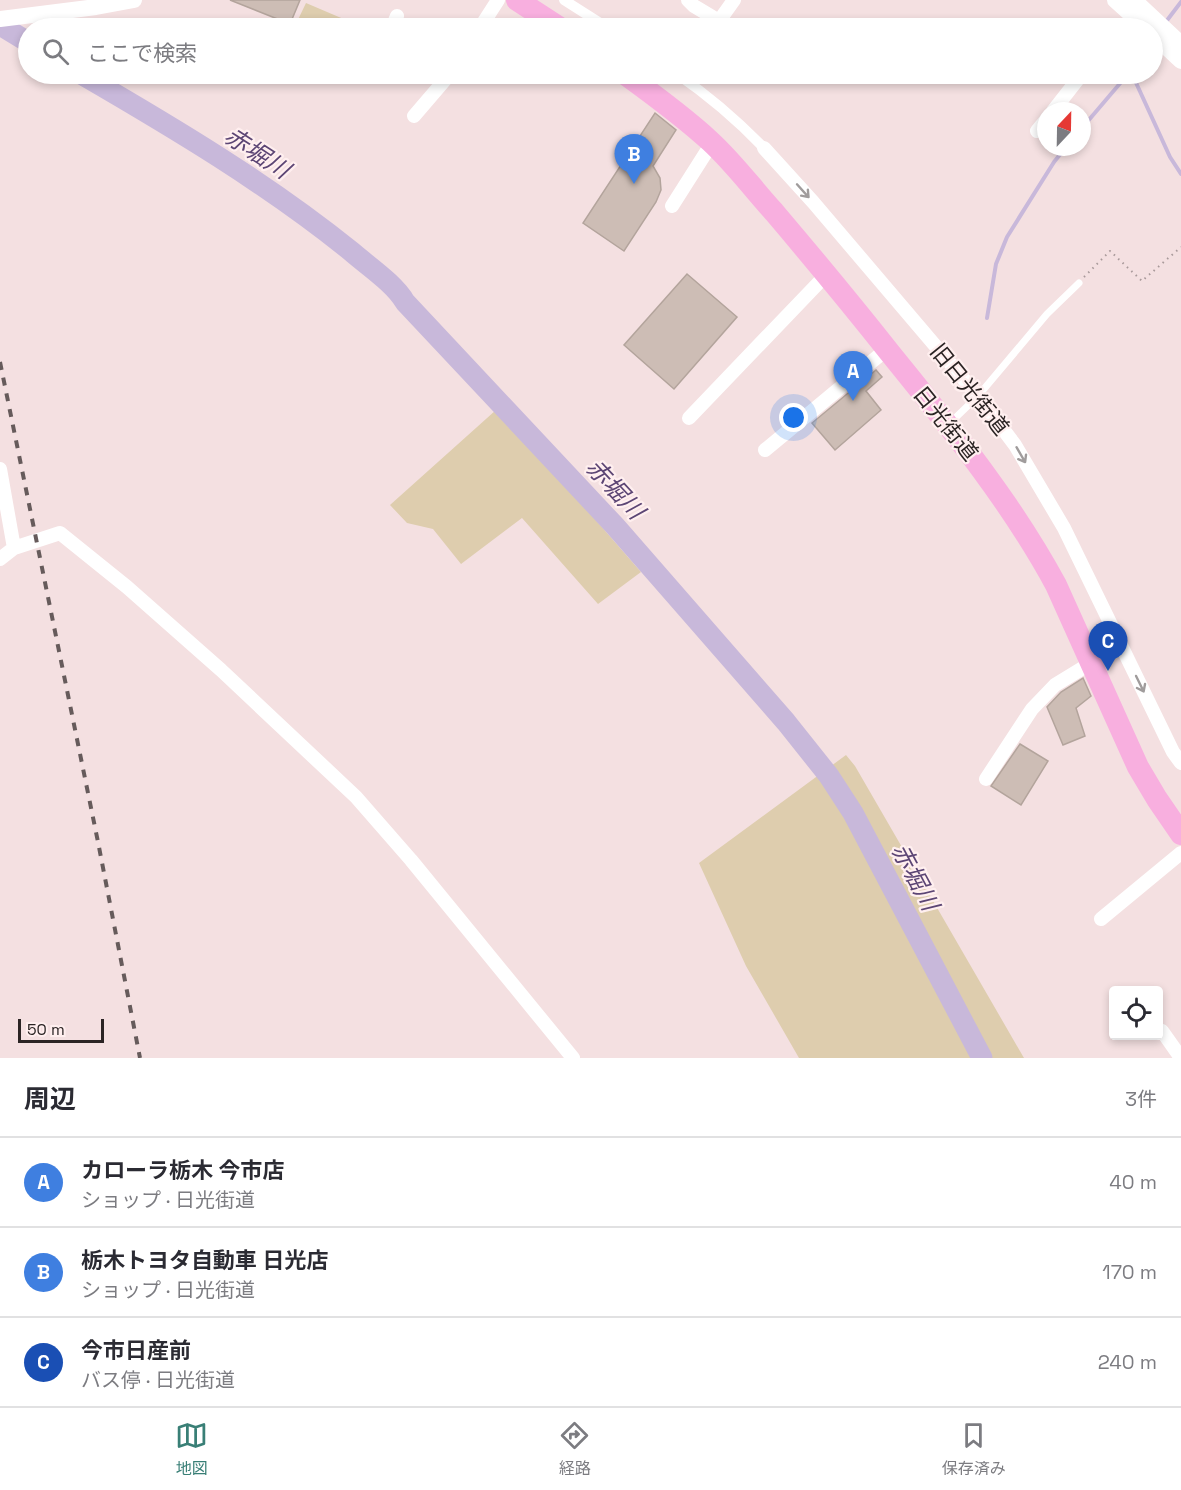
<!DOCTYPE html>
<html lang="ja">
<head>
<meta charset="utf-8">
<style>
	body { margin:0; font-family:"Space Grotesk","Noto Sans JP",sans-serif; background:#f7f7f7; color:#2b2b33 }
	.controls { position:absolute; right:18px; bottom:18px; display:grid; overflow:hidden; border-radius:6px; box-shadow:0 3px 9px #0003 }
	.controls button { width:54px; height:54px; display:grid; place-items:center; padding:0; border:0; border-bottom:2px solid #e1e1e2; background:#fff; color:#2b2b33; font:30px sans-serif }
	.compass { position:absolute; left:1037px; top:102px; width:54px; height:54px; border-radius:50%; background:#fff; box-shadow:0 3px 9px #0003; rotate:22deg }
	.scale { position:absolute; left:18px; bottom:15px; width:86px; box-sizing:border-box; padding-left:6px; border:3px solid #2b2424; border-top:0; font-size:16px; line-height:21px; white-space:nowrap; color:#2b2424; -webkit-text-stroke:4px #ffefef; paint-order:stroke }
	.you { position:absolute; left:794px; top:418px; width:21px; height:21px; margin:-15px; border:4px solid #fff; border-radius:50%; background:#1a73e8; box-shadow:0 0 0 9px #1a73e833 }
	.badge { display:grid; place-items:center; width:39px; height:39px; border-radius:50%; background:#397f76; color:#fff; font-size:20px; font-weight:700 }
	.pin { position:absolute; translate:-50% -50px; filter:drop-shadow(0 2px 3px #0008) }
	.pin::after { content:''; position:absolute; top:32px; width:21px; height:18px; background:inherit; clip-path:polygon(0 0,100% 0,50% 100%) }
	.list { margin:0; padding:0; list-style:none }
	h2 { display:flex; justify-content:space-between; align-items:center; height:78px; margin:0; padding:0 24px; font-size:26px }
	h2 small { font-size:20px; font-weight:400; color:#7c7c81 }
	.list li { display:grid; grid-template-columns:39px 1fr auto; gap:18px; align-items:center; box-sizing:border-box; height:90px; padding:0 24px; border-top:2px solid #e1e1e2 }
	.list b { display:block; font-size:22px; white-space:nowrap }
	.list p { margin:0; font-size:20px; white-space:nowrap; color:#7c7c81 }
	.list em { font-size:20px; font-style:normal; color:#7c7c81 }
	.icon { flex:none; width:33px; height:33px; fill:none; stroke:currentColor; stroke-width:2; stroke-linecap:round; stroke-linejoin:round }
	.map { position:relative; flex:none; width:1181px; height:1058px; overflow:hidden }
	.search { position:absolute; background:#fff; box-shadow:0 3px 9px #0003; left:18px; right:18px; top:18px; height:66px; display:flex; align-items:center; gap:15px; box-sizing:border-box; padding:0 21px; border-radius:33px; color:#7c7c81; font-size:22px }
	.sheet { height:348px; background:#fff }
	nav { display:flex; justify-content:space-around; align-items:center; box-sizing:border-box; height:84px; border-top:2px solid #e1e1e2; background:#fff; font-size:16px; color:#7c7c81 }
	nav a { display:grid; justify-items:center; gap:3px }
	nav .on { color:#397f76 }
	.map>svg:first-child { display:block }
</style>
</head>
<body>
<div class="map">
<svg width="1181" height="1058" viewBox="0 0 1181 1058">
	<rect width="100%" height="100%" fill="#f4e0e1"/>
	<path fill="#decdae" d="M306 3 360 26 359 28H294Z
		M496 410 547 464 641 572 598 604 522 518 461 564 433 529 407 523 390 505Z
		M846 755 855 766 1024 1058H799L746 966 699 863Z"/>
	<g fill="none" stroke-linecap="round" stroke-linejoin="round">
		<path stroke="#c8b8da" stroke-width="4" d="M1165 23 1181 2
			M1132 74 1170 157 1181 174
			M1082 128 1128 74
			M987 318 996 264 1007 237 1054 162 1066 147"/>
		<path stroke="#c8b8da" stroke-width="21" d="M0 25 28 42
			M81 74C174 128 268 184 352 252 368 266 395 284 405 302L615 526 786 722 829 776 853 813 982 1058"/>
	</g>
	<path fill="#cdbdb5" stroke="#b3a49c" stroke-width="1.5" d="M230 0H300L290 24Z
		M655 113 676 130 653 166 660 178 661 190 656 202 624 251 583 223Z
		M687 274 737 317 674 389 624 345Z
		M876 370 882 377 866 391 881 410 835 450 812 423Z
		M1083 678 1091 696 1076 708 1085 736 1063 745 1047 707 1061 692Z
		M1020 744 1048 761 1021 805 991 786Z"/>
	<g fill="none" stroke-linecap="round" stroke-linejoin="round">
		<path stroke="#a8999a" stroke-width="2" stroke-dasharray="1.5 4.5" stroke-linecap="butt" d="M1084 277 1110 251 1142 281 1181 247"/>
		<path stroke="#fff" stroke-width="7" d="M951 422 978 396 1047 314 1079 283"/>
		<path stroke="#fff" stroke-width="10" d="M564 0 608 28
			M677 74C709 96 737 120 764 148"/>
		<path stroke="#fff" stroke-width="14" d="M688 0 694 6 719 21 734 0
			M392 28 397 16
			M480 28 498 0
			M1053 111 1082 74
			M414 116 450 74
			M1037 131 1046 120
			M764 148 813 202 978 396 1015 445 1064 528 1173 752 1181 763
			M672 206 712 143
			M689 418 827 274
			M765 450 887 349
			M0 469 14 548
			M0 559 14 548 60 533 127 587 221 670 356 797 411 860 573 1058
			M986 779 1032 709 1055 685 1091 663
			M1101 919 1181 853
			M1162 1031 1181 1058"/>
		<path stroke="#fff" stroke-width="16" d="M1115 0 1146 28
			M1134 0 1181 44
			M0 19 96 7 134 0
			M1152 34 1181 61"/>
		<path stroke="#f8afdf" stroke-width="22" d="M517 0 560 28
			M625 74C654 95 684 117 710 141 734 163 753 189 774 212 813 258 852 305 890 353 950 427 1010 500 1056 585L1138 767 1157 799 1181 834"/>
		<path stroke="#665b5b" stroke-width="4" stroke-dasharray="8 8" stroke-linecap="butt" d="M0 362 98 842 140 1058"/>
	</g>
	<defs><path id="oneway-shaft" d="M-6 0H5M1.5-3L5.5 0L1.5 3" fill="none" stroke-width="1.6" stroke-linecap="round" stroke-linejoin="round" transform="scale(1.5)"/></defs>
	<g stroke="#a09c9c">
		<use href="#oneway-shaft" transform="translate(803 191) rotate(48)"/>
		<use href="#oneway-shaft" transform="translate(1021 455) rotate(60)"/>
		<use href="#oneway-shaft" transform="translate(1140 684) rotate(64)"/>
	</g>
	<g text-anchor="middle" stroke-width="4.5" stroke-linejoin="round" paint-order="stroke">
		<g font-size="22" fill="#2b2424" stroke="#ffefef">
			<text transform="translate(970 389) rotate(51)" y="8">旧日光街道</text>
			<text transform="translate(946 423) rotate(51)" y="8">日光街道</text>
		</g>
		<g font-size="24" font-style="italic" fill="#5c4574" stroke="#ffefef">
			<text transform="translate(257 153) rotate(33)" y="8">赤堀川</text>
			<text transform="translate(615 489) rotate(47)" y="8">赤堀川</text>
			<text transform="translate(915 877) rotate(62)" y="8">赤堀川</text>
		</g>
	</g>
</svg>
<div class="controls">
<button><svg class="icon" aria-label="locate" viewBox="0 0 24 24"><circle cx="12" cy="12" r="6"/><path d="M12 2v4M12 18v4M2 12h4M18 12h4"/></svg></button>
</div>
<svg class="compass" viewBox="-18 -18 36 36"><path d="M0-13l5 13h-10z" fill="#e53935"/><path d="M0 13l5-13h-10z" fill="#7c7c81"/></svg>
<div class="scale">50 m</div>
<div class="you"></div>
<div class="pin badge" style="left:853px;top:401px;background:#3f7fe0">A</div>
<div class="pin badge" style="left:634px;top:184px;background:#3f7fe0">B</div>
<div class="pin badge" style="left:1108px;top:671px;background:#1a4fb4">C</div>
<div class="search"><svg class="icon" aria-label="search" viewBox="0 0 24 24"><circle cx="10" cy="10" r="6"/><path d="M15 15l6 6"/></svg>ここで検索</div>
</div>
<section class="sheet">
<h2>周辺<small>3件</small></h2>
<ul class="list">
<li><span class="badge" style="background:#3f7fe0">A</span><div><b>カローラ栃木 今市店</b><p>ショップ · 日光街道</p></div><em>40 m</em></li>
<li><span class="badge" style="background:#3f7fe0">B</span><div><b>栃木トヨタ自動車 日光店</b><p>ショップ · 日光街道</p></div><em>170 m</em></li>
<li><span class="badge" style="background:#1a4fb4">C</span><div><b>今市日産前</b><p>バス停 · 日光街道</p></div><em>240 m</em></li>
</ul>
</section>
<nav>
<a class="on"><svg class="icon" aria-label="map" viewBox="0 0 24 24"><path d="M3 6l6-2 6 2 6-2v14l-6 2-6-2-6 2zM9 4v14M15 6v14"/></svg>地図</a>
<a><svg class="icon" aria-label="directions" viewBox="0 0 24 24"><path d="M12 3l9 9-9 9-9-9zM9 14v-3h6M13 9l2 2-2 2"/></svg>経路</a>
<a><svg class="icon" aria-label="saved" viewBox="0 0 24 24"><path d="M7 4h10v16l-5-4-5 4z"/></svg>保存済み</a>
</nav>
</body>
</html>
